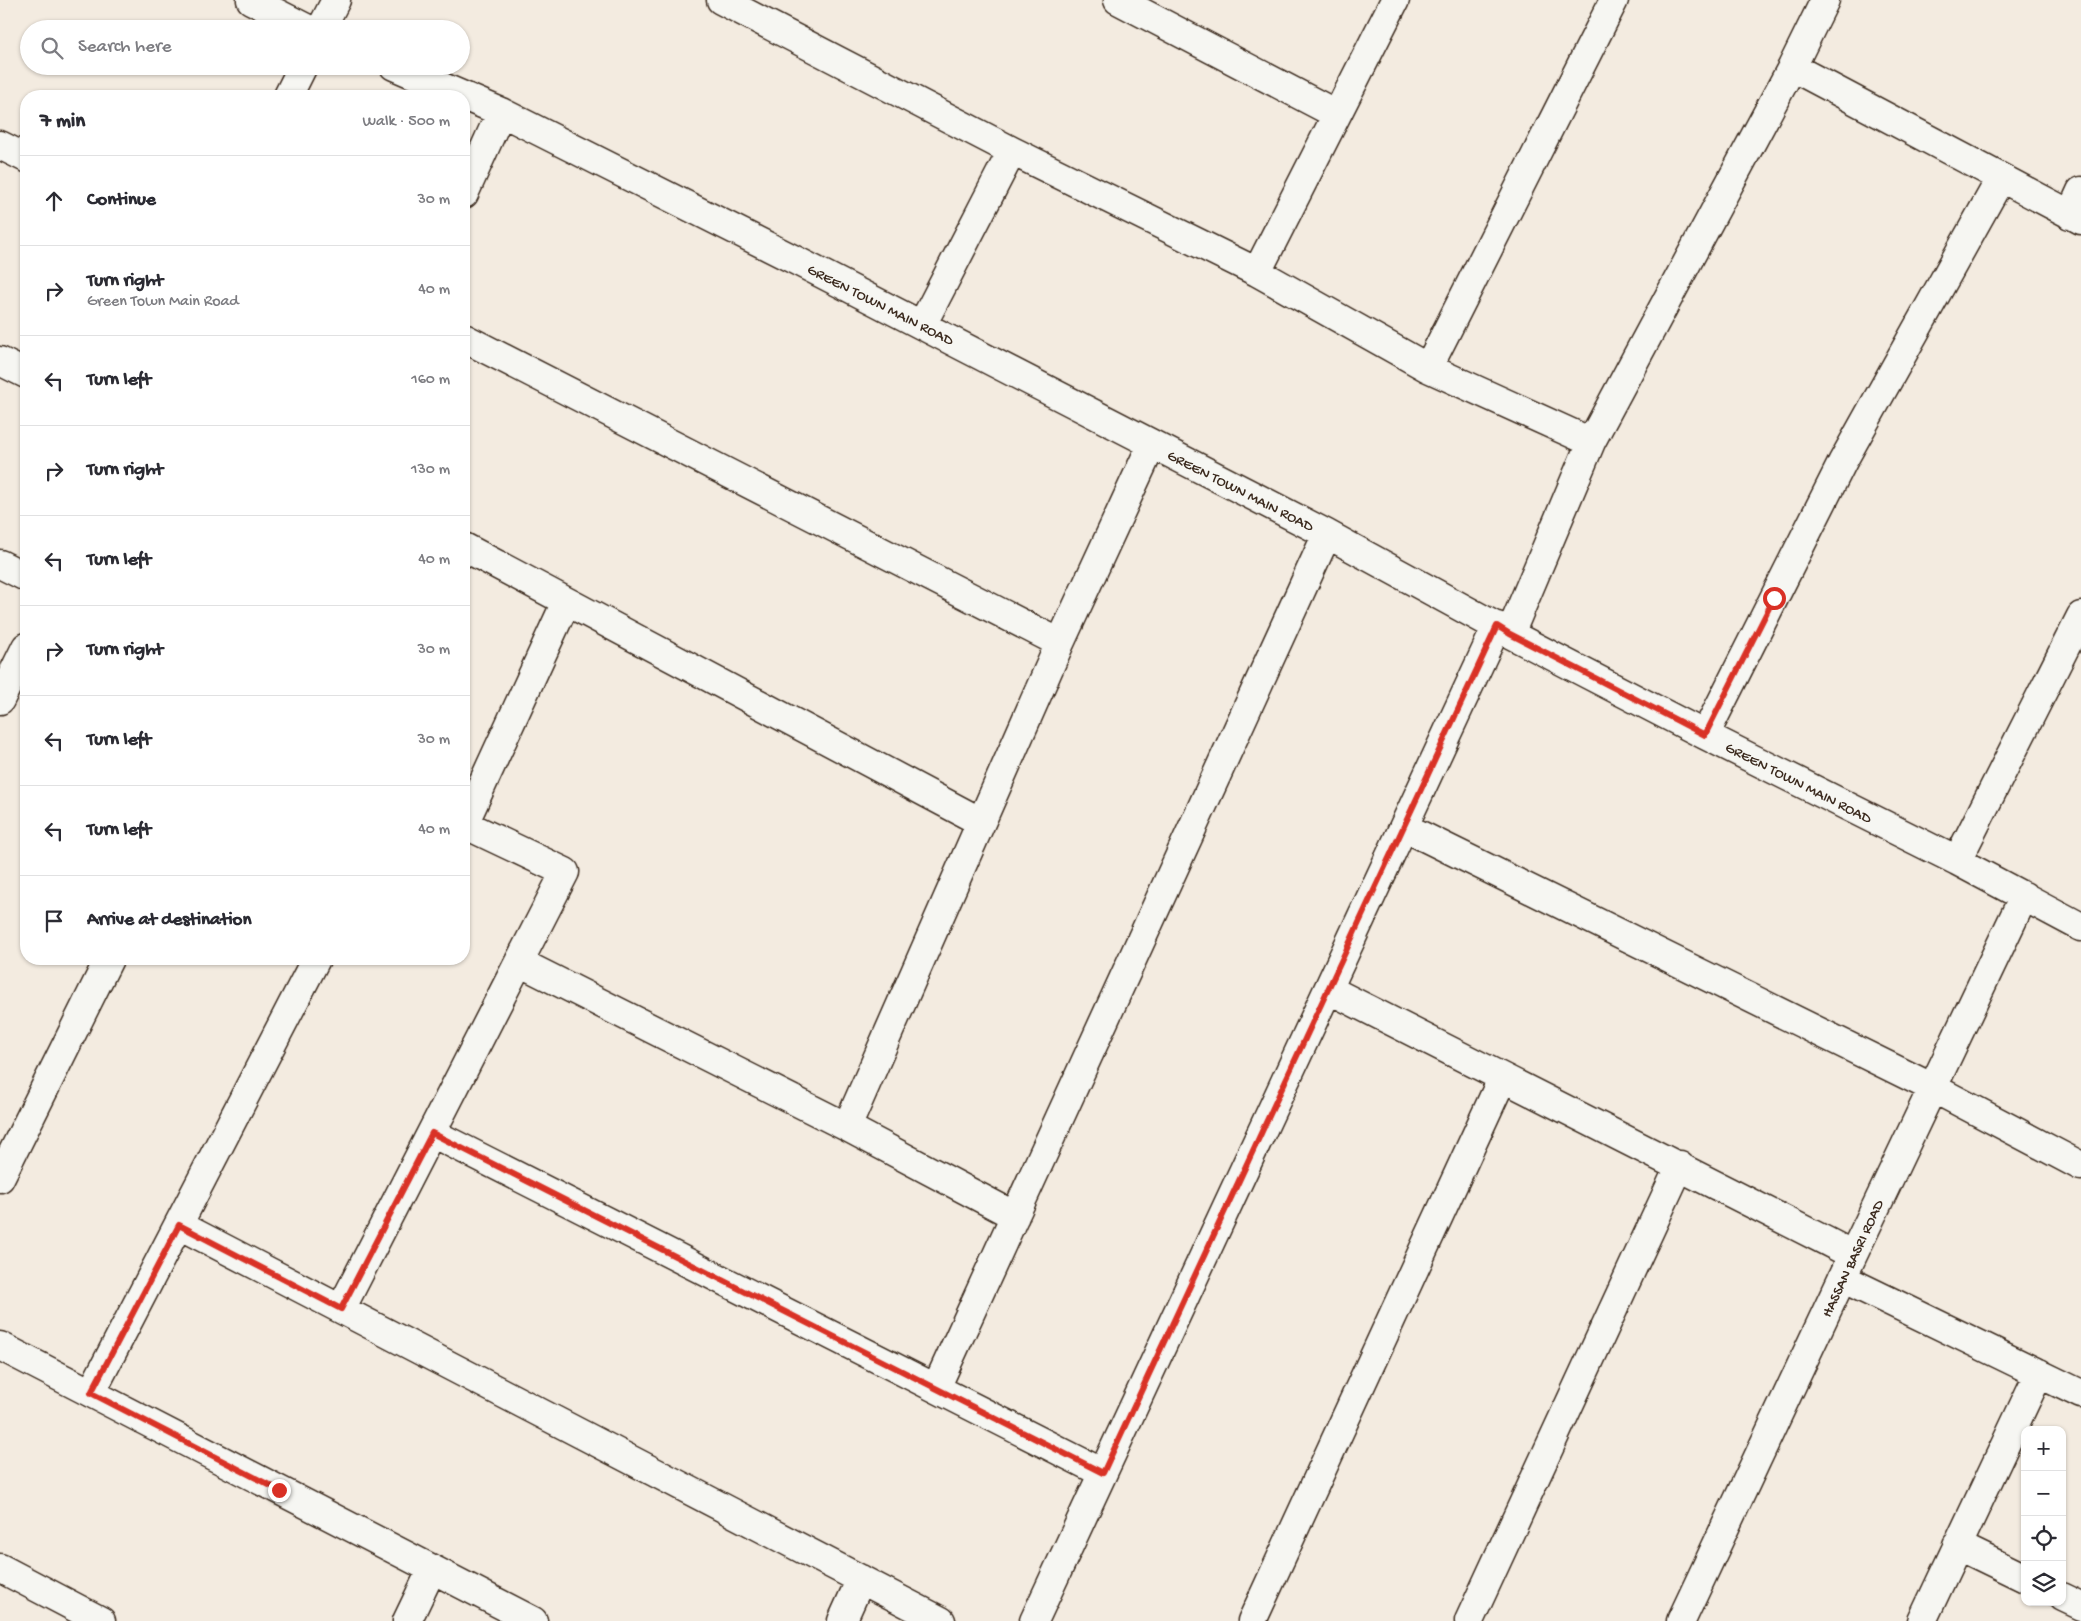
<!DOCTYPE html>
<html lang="en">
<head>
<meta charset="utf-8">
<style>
	body { margin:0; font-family:"Gochi Hand",sans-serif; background:#f2f2f3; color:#2b2b33 }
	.controls { position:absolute; right:15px; bottom:15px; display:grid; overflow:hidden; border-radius:10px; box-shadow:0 1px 4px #0004 }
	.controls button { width:45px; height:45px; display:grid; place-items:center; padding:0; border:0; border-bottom:1px solid #e1e1e2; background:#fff; color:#2b2b33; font:25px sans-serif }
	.stop { position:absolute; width:15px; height:15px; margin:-11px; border:4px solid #d93025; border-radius:50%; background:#fff }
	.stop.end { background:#d93025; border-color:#fff; box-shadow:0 1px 5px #0008 }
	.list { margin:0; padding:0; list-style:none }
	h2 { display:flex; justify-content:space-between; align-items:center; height:65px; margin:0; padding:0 20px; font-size:21px }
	h2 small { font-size:16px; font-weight:400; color:#7c7c81 }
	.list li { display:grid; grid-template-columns:32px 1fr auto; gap:15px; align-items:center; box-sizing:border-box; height:90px; padding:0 20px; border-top:1px solid #e1e1e2 }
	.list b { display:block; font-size:19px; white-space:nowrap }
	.list p { margin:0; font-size:16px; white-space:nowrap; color:#7c7c81 }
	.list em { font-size:16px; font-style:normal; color:#7c7c81 }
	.icon { flex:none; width:28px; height:28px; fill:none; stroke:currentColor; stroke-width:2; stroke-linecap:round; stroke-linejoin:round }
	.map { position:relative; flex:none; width:2081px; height:1621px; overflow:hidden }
	.search { position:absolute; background:#fff; box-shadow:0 1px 4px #0004; left:20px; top:20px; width:450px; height:55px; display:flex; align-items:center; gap:12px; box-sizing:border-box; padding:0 18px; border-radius:28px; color:#7c7c81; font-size:19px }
	.panel { position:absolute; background:#fff; box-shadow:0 1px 4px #0004; left:20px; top:90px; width:450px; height:875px; border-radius:20px }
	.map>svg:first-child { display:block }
</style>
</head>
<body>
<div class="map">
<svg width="2081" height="1621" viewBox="0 0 2081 1621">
	<rect width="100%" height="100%" fill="#f3ebe0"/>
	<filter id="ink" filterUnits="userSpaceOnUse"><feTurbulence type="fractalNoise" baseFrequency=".02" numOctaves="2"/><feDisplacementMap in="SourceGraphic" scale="10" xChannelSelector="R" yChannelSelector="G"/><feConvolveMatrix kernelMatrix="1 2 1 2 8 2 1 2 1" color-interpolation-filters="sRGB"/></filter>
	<g filter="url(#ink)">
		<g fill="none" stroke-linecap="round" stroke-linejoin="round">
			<defs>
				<path id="minor" d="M251 0 308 29
					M721 0 1012 151 1257 272 1428 368 1591 442
					M1118 0 1336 114
					M321 29 336 0
					M394 66 501 112 801 263 1327 534 1510 634 1705 735 1957 861 2081 927
					M1792 67 2081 220
					M288 96 303 66
					M0 145 26 158
					M464 194 501 112
					M2070 215 2081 191
					M1257 272 1395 0
					M922 325 1012 151
					M464 338 1060 643
					M0 361 26 374
					M1428 368 1614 0
					M464 547 981 822
					M0 564 26 577
					M1510 634 1591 442 1792 67 1825 0
					M0 700 26 647
					M1705 735 1843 461 2001 178
					M464 824 566 602
					M1404 827 1933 1088 2081 1166
					M1957 861 2081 616
					M519 962 847 1127 1015 1216
					M1328 989C1503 1079 1679 1165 1853 1255
					M847 1127 1060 643 1152 444
					M432 1133 1103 1473
					M0 1178 109 959
					M179 1225 941 1621
					M1842 1278 2081 1394
					M341 1309 565 872 464 824
					M0 1346 533 1621
					M936 1388 1327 534
					M91 1393 316 959
					M1957 1545 2025 1578
					M0 1568 101 1621
					M2062 1597 2081 1606
					M407 1621 432 1569
					M842 1621 861 1579
					M1034 1621 1497 626
					M1252 1621 1502 1079
					M1469 1621 1680 1165
					M1681 1621 1853 1255 2024 896
					M1922 1621 2039 1373"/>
			</defs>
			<use href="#minor" stroke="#3b2a1e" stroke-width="31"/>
			<use href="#minor" stroke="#f6f6f2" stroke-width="28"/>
		</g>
	</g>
	<g fill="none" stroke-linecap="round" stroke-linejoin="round" filter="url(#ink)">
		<path stroke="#d93025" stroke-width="6" d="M279 1490 91 1393 179 1225 341 1309 432 1133 1103 1473 1497 626 1510 634 1705 735 1774 598"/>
	</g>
	<g text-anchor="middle" stroke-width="5" stroke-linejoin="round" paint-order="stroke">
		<g font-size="15" fill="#3b2a1e" stroke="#f6f6f2">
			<text transform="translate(881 304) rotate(27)" y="5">GREEN TOWN MAIN ROAD</text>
			<text transform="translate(1241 490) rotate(27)" y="5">GREEN TOWN MAIN ROAD</text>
			<text transform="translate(1799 782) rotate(27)" y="5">GREEN TOWN MAIN ROAD</text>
			<text transform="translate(1852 1258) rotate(-65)" y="5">HASSAN BASRI ROAD</text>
		</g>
	</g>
</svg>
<div class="controls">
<button>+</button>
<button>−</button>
<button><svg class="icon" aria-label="locate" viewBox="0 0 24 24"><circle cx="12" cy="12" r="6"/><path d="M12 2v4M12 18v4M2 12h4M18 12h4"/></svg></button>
<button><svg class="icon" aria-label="layers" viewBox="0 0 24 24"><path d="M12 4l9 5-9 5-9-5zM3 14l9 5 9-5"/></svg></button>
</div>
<div class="stop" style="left:1774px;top:598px"></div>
<div class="stop end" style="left:279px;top:1490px"></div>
<div class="search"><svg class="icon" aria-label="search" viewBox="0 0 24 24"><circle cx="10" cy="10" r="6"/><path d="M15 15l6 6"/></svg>Search here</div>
<section class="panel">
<h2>7 min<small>Walk · 500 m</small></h2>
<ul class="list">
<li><svg class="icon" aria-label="ahead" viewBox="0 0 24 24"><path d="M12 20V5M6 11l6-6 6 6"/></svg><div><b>Continue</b></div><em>30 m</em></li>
<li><svg class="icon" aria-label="right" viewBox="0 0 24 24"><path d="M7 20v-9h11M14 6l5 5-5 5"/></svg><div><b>Turn right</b><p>Green Town Main Road</p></div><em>40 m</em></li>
<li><svg class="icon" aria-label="left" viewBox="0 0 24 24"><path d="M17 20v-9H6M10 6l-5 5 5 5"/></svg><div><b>Turn left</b></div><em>160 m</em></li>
<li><svg class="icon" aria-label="right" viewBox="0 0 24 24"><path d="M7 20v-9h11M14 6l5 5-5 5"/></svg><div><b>Turn right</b></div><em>130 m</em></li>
<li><svg class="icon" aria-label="left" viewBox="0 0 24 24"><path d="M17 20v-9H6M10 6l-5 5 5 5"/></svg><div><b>Turn left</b></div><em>40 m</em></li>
<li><svg class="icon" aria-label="right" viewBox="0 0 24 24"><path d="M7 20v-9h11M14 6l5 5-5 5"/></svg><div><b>Turn right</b></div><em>30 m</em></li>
<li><svg class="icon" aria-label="left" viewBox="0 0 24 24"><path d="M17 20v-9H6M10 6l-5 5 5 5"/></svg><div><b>Turn left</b></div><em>30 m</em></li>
<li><svg class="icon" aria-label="left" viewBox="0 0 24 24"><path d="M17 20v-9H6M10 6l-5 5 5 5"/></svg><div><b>Turn left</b></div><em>40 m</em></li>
<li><svg class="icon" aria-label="arrive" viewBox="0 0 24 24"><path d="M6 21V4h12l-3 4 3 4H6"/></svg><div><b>Arrive at destination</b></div></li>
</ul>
</section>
</div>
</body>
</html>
